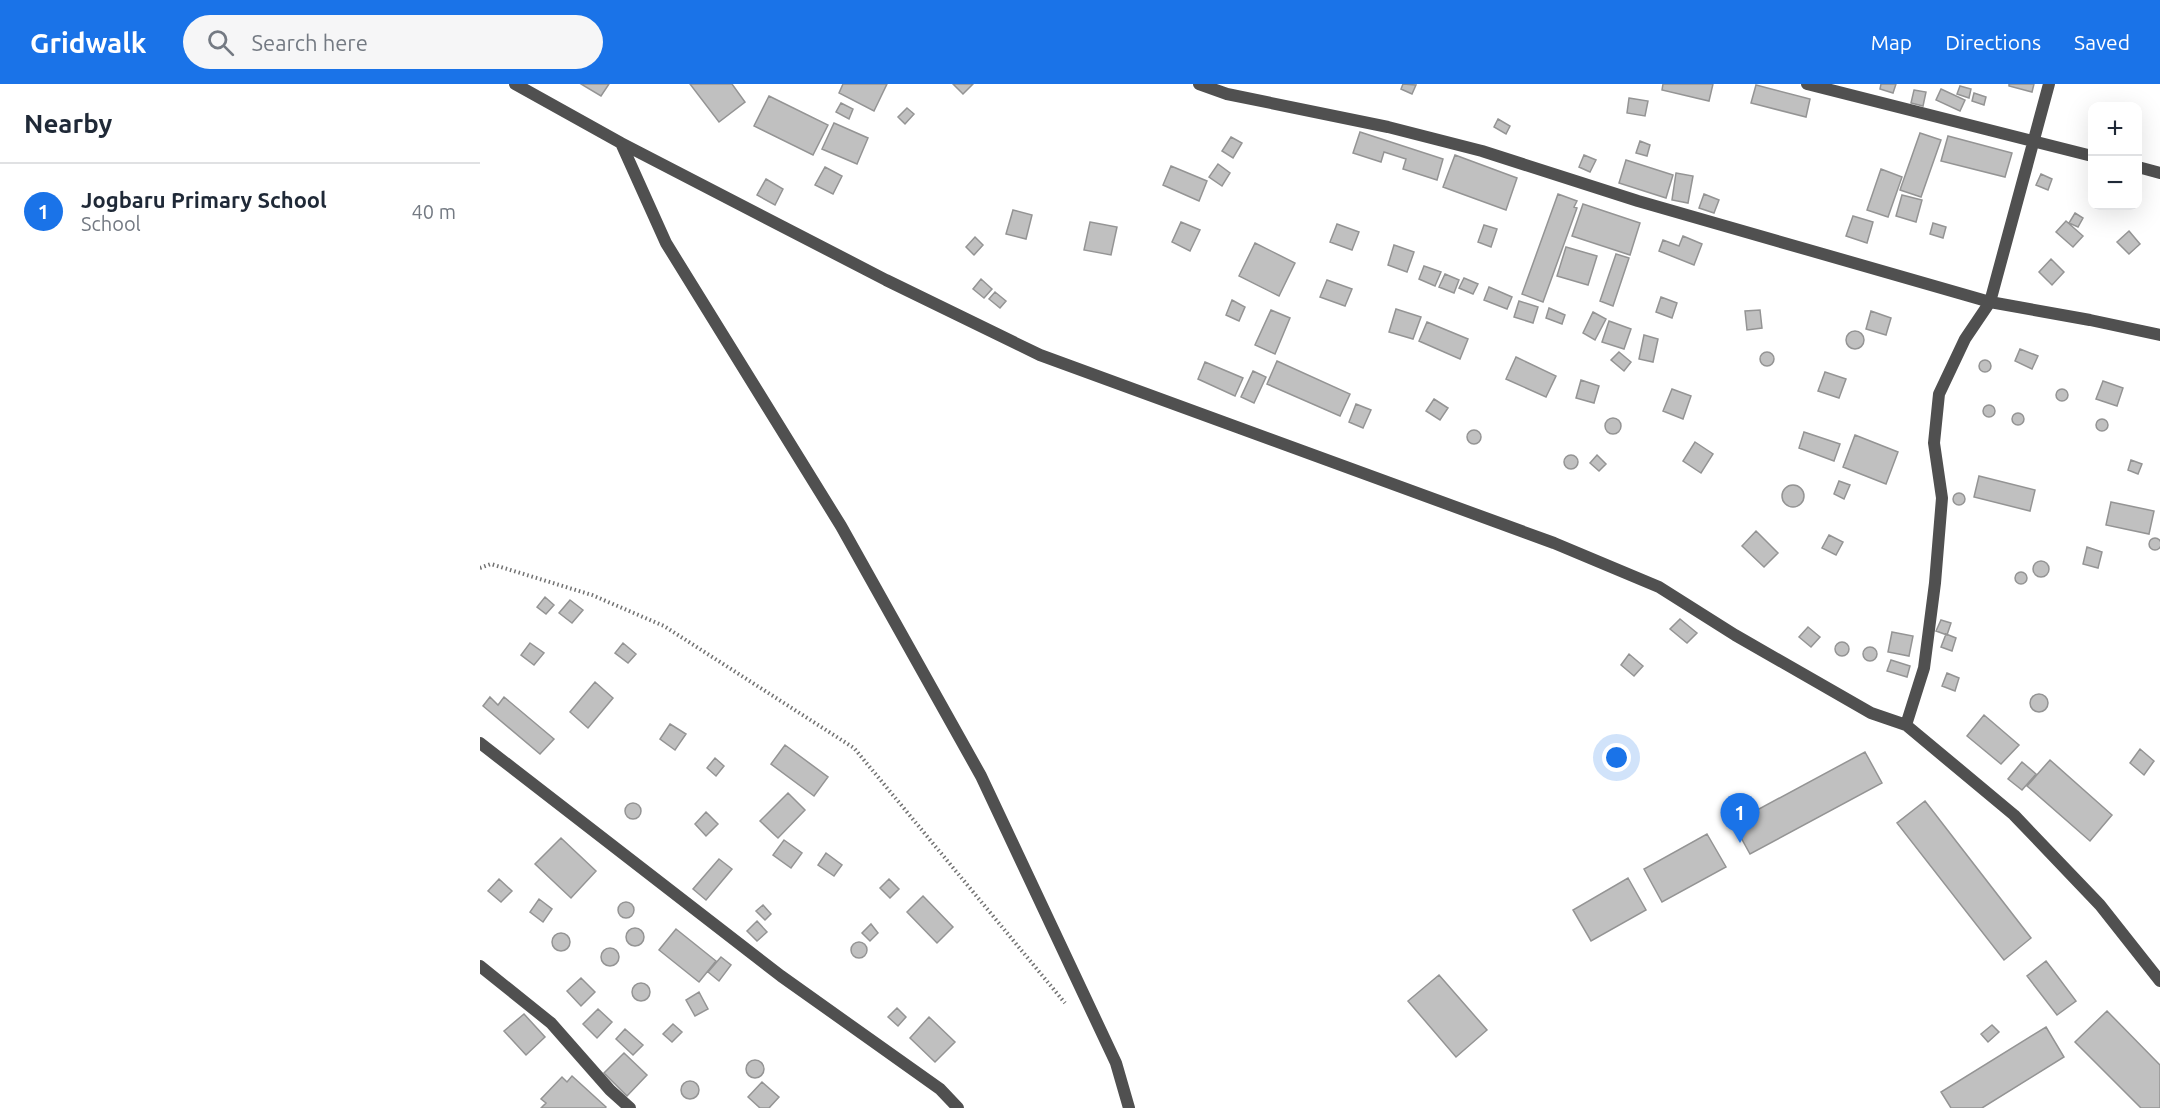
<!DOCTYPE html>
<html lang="en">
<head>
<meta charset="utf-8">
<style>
	body { margin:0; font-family:Ubuntu,sans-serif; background:#f6f6f7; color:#1f2937 }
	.controls { position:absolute; right:18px; top:18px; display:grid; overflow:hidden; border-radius:12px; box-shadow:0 6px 24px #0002 }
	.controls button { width:54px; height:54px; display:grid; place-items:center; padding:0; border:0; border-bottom:2px solid #e0e1e3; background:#fff; color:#1f2937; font:30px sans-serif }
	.you { position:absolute; left:1137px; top:674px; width:21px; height:21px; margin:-15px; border:4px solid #fff; border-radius:50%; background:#1a73e8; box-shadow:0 0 0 9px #1a73e833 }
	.badge { display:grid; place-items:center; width:39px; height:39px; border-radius:50%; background:#1a73e8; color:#fff; font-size:20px; font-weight:700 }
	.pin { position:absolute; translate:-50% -50px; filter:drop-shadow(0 2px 3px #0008) }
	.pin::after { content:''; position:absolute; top:32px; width:21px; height:18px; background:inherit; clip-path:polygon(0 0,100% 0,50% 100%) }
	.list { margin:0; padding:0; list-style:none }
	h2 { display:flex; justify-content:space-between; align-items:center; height:78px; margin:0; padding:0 24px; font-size:26px }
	h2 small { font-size:20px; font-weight:400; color:#747a83 }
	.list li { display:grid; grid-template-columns:39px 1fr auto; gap:18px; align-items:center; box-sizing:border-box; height:96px; padding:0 24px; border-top:2px solid #e0e1e3 }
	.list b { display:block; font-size:22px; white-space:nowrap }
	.list p { margin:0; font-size:20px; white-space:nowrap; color:#747a83 }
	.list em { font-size:20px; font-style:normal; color:#747a83 }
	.icon { flex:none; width:33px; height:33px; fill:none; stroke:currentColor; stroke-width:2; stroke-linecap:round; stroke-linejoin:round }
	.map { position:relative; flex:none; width:1680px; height:1024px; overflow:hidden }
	header { display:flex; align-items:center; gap:36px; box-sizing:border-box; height:84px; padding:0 30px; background:#1a73e8; color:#fff }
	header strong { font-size:28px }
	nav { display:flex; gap:33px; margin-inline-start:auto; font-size:21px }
	.search { width:420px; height:54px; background:#f6f6f7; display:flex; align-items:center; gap:15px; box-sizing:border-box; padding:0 21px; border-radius:33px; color:#747a83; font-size:22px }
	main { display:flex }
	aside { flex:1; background:#fff }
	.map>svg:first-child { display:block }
</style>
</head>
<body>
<header>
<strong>Gridwalk</strong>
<div class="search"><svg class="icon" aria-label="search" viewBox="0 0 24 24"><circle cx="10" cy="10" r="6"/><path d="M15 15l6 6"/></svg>Search here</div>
<nav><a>Map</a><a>Directions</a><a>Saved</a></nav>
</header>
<main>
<aside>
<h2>Nearby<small></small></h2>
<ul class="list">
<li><span class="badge">1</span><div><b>Jogbaru Primary School</b><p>School</p></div><em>40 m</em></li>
</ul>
</aside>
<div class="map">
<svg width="1680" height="1024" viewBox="0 0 1680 1024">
	<rect width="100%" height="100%" fill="#fff"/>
	<path fill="#c0c0c0" stroke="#949494" stroke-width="1.5" d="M101 0H129L121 12Z
		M210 0H252L265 18 239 38Z
		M363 0H407L394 27 359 9Z
		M473 0H493L483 10Z
		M923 0 936 1 932 10 921 5Z
		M1183 0H1233L1229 17 1182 6Z
		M1401 0H1416L1413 9 1400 5Z
		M1529 0H1554L1552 8 1529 2Z
		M1276 1 1330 15 1326 33 1271 19Z
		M1480 2 1491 5 1489 14 1477 10Z
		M1461 5 1485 16 1480 27 1456 16Z
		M1434 6 1446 8 1443 22 1431 19Z
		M1494 9 1506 13 1504 21 1492 17Z
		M289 12 348 41 333 71 274 42Z
		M1149 14 1168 17 1165 32 1147 29Z
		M361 19 373 25 369 35 356 28Z
		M427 24 434 30 425 40 418 33Z
		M1018 35 1030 42 1026 50 1014 43Z
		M354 39 388 54 377 80 342 65Z
		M880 48 963 75 957 96 923 85 926 75 904 68 901 78 873 69Z
		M1440 49 1461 56 1441 113 1420 106Z
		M1468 52 1532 69 1525 93 1461 77Z
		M751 53 762 59 753 74 742 67Z
		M1160 57 1170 61 1167 72 1156 69Z
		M975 71 1037 94 1026 126 963 103Z
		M1104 71 1116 76 1110 88 1099 83Z
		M1146 76 1193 91 1186 114 1139 99Z
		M738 80 750 89 742 102 729 93Z
		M691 82 727 97 719 117 683 101Z
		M345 83 362 92 353 110 335 101Z
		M1401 85 1422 93 1408 133 1387 126Z
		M1196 89 1213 92 1208 119 1192 116Z
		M1561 90 1572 95 1568 106 1556 101Z
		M286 95 303 105 295 121 277 111Z
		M1078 110 1097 117 1094 123 1097 124 1063 218 1042 210Z
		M1224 110 1239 116 1234 129 1219 124Z
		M1422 111 1442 116 1436 138 1416 132Z
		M1103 120 1160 139 1150 171 1092 152Z
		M533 126 552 131 546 155 526 150Z
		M1595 129 1603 134 1598 143 1589 139Z
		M1373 132 1393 138 1387 159 1366 152Z
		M1586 137 1603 152 1593 163 1576 148Z
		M610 138 637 143 631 171 604 166Z
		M701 138 720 146 710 167 692 158Z
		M1453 139 1466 143 1463 154 1450 150Z
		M857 140 879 148 872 166 850 158Z
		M1004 141 1017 145 1011 163 998 158Z
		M1649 147 1660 160 1649 170 1637 158Z
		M1203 152 1222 160 1214 181 1179 167 1183 156 1199 162Z
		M495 153 503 161 494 171 486 163Z
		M775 159 815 179 799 212 759 192Z
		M914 161 934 168 927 188 908 181Z
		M1086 163 1117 172 1108 201 1077 192Z
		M1136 170 1149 174 1133 222 1120 217Z
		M1571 175 1584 188 1572 201 1559 188Z
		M944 182 961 188 955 202 939 195Z
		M965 190 979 196 974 209 959 203Z
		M984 194 998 200 993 210 979 204Z
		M501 195 512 205 504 214 493 205Z
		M847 196 872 205 865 222 840 213Z
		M1009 203 1032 213 1027 225 1004 216Z
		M515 208 526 217 520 224 509 215Z
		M1181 213 1197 219 1192 234 1176 228Z
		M752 216 765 223 759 237 746 231Z
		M1039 217 1058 223 1053 239 1034 233Z
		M1069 224 1085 231 1082 240 1066 234Z
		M916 225 941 233 933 255 909 248Z
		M791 226 810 234 795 270 775 261Z
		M1280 226 1282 244 1267 246 1265 227Z
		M1391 227 1411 234 1406 251 1386 245Z
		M1113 228 1126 235 1115 256 1103 249Z
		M1129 237 1151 245 1144 265 1122 258Z
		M947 238 988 255 980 275 939 257Z
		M1366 256a9 9 0 1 1 18 0a9 9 0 1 1-18 0Z
		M1164 251 1178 255 1173 278 1159 275Z
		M1540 265 1558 272 1552 285 1535 277Z
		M1280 275a7 7 0 1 1 14 0a7 7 0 1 1-14 0Z
		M1139 268 1151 278 1144 287 1131 276Z
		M1036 273 1076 292 1066 313 1026 295Z
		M1499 282a6 6 0 1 1 12 0a6 6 0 1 1-12 0Z
		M797 277 870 310 860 332 787 300Z
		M725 278 763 294 755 312 718 295Z
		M773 287 786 293 774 319 761 313Z
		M1345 288 1366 295 1359 314 1338 307Z
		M1101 296 1119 302 1114 319 1096 314Z
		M1623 297 1643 304 1637 322 1616 315Z
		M1576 311a6 6 0 1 1 12 0a6 6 0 1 1-12 0Z
		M1192 305 1211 312 1203 335 1183 327Z
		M954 315 968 324 960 336 946 327Z
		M876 320 891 326 883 344 869 338Z
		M1503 327a6 6 0 1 1 12 0a6 6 0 1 1-12 0Z
		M1532 335a6 6 0 1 1 12 0a6 6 0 1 1-12 0Z
		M1125 342a8 8 0 1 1 16 0a8 8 0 1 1-16 0Z
		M1616 341a6 6 0 1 1 12 0a6 6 0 1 1-12 0Z
		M987 353a7 7 0 1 1 14 0a7 7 0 1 1-14 0Z
		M1324 348 1360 360 1354 377 1319 364Z
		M1375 351 1418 368 1406 400 1363 383Z
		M1215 358 1233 370 1221 389 1203 377Z
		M1084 378a7 7 0 1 1 14 0a7 7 0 1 1-14 0Z
		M1117 371 1126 380 1119 387 1110 379Z
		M1651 376 1662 380 1658 390 1648 386Z
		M1499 392 1555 406 1550 427 1494 413Z
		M1359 397 1370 401 1364 415 1354 410Z
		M1302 412a11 11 0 1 1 22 0a11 11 0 1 1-22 0Z
		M1473 415a6 6 0 1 1 12 0a6 6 0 1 1-12 0Z
		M1631 418 1674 427 1669 450 1626 441Z
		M1276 447 1298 469 1284 483 1262 462Z
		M1349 451 1363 458 1356 471 1342 464Z
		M1669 460a6 6 0 1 1 12 0a6 6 0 1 1-12 0Z
		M1607 463 1622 468 1618 484 1603 480Z
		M1553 485a8 8 0 1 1 16 0a8 8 0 1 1-16 0Z
		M1535 494a6 6 0 1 1 12 0a6 6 0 1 1-12 0Z
		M65 513 74 521 66 530 57 523Z
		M90 516 103 526 92 539 79 529Z
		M1200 535 1217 549 1207 559 1190 545Z
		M1461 536 1471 539 1467 551 1456 547Z
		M1328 543 1340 553 1331 563 1319 553Z
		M1412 548 1433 552 1429 572 1408 568Z
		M1466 550 1476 554 1472 567 1461 563Z
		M1355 565a7 7 0 1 1 14 0a7 7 0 1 1-14 0Z
		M50 559 64 569 54 581 41 571Z
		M143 559 156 570 148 579 135 569Z
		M1383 570a7 7 0 1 1 14 0a7 7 0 1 1-14 0Z
		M1149 570 1163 582 1154 592 1141 581Z
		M1411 576 1430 582 1427 593 1407 587Z
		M1467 589 1479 594 1475 607 1462 602Z
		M115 598 133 614 108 644 90 628Z
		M1550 619a9 9 0 1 1 18 0a9 9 0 1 1-18 0Z
		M10 613 18 621 24 613 74 655 60 670 3 622Z
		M1504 631 1539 661 1521 680 1487 652Z
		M190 640 206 650 195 666 180 655Z
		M305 661 348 693 334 712 291 680Z
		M1660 665 1674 677 1664 691 1650 679Z
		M1385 668 1402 699 1270 770 1253 739Z
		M235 674 244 682 236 692 227 684Z
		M1570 676 1632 731 1610 757 1547 702Z
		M1542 678 1556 690 1542 706 1528 695Z
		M308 709 325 726 298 754 280 737Z
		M1445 717 1551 854 1524 876 1417 739Z
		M145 727a8 8 0 1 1 16 0a8 8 0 1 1-16 0Z
		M226 728 238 740 226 752 215 740Z
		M1227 750 1246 783 1182 818 1164 785Z
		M81 754 116 787 91 814 55 780Z
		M304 756 322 769 311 784 293 771Z
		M346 769 362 781 354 792 338 781Z
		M239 775 252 785 226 816 213 805Z
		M1148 794 1166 826 1111 857 1093 826Z
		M19 795 32 807 21 818 8 807Z
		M409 795 419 805 410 814 400 804Z
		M443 812 473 843 457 859 427 828Z
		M59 815 72 825 63 838 50 828Z
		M138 826a8 8 0 1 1 16 0a8 8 0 1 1-16 0Z
		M283 821 291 830 285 836 276 827Z
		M277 837 287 848 277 857 267 847Z
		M391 840 398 849 390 857 382 849Z
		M146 853a9 9 0 1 1 18 0a9 9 0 1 1-18 0Z
		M196 845 236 877 219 898 179 866Z
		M72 858a9 9 0 1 1 18 0a9 9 0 1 1-18 0Z
		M371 866a8 8 0 1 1 16 0a8 8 0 1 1-16 0Z
		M121 873a9 9 0 1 1 18 0a9 9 0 1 1-18 0Z
		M241 873 251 881 239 897 228 888Z
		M1566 877 1596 917 1577 931 1547 892Z
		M959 891 1007 946 976 973 928 917Z
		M101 894 115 908 101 922 87 907Z
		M152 908a9 9 0 1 1 18 0a9 9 0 1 1-18 0Z
		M219 908 228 925 215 932 206 916Z
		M417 924 426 933 418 942 408 933Z
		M118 925 132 938 117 954 103 940Z
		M1627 927 1680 981V1024H1661L1595 958Z
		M44 930 65 953 46 971 24 947Z
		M449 933 475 958 455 978 430 954Z
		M193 940 202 948 192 958 183 950Z
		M1512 941 1519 948 1508 958 1501 950Z
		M1566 943 1584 973 1502 1024H1471L1461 1008Z
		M145 945 163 961 153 971 136 955Z
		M144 969 167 991 147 1012 124 989Z
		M266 985a9 9 0 1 1 18 0a9 9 0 1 1-18 0Z
		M92 992 126 1023 125 1024H61L66 1019 61 1015 82 993 87 998Z
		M201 1006a9 9 0 1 1 18 0a9 9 0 1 1-18 0Z
		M282 998 299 1013 289 1024H280L268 1013Z"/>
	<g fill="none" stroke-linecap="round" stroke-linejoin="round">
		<path stroke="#727272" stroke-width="4" stroke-dasharray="1.5 3" stroke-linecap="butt" d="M0 484 11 480 112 511 184 542 374 664 585 919"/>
		<path stroke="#505050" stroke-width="12" d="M35 0 141 59 406 196 560 271 1074 459 1179 503 1255 551 1391 629 1426 641 1534 731 1620 821 1680 897
			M719 0 747 10 908 43 1002 67 1158 117 1510 218 1610 236 1680 251
			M1327 0 1612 72
			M141 59 186 159 361 442 501 692 636 979 649 1024
			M1658 83 1680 89
			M1426 641 1444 584 1455 499 1462 414 1454 359 1459 310 1485 255 1510 218 1569 0
			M0 659 301 892 460 1005 478 1024
			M0 882 71 939 130 1006 150 1024"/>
	</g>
</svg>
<div class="controls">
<button>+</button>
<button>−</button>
</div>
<div class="you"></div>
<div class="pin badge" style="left:1260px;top:759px">1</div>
</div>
</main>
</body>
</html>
